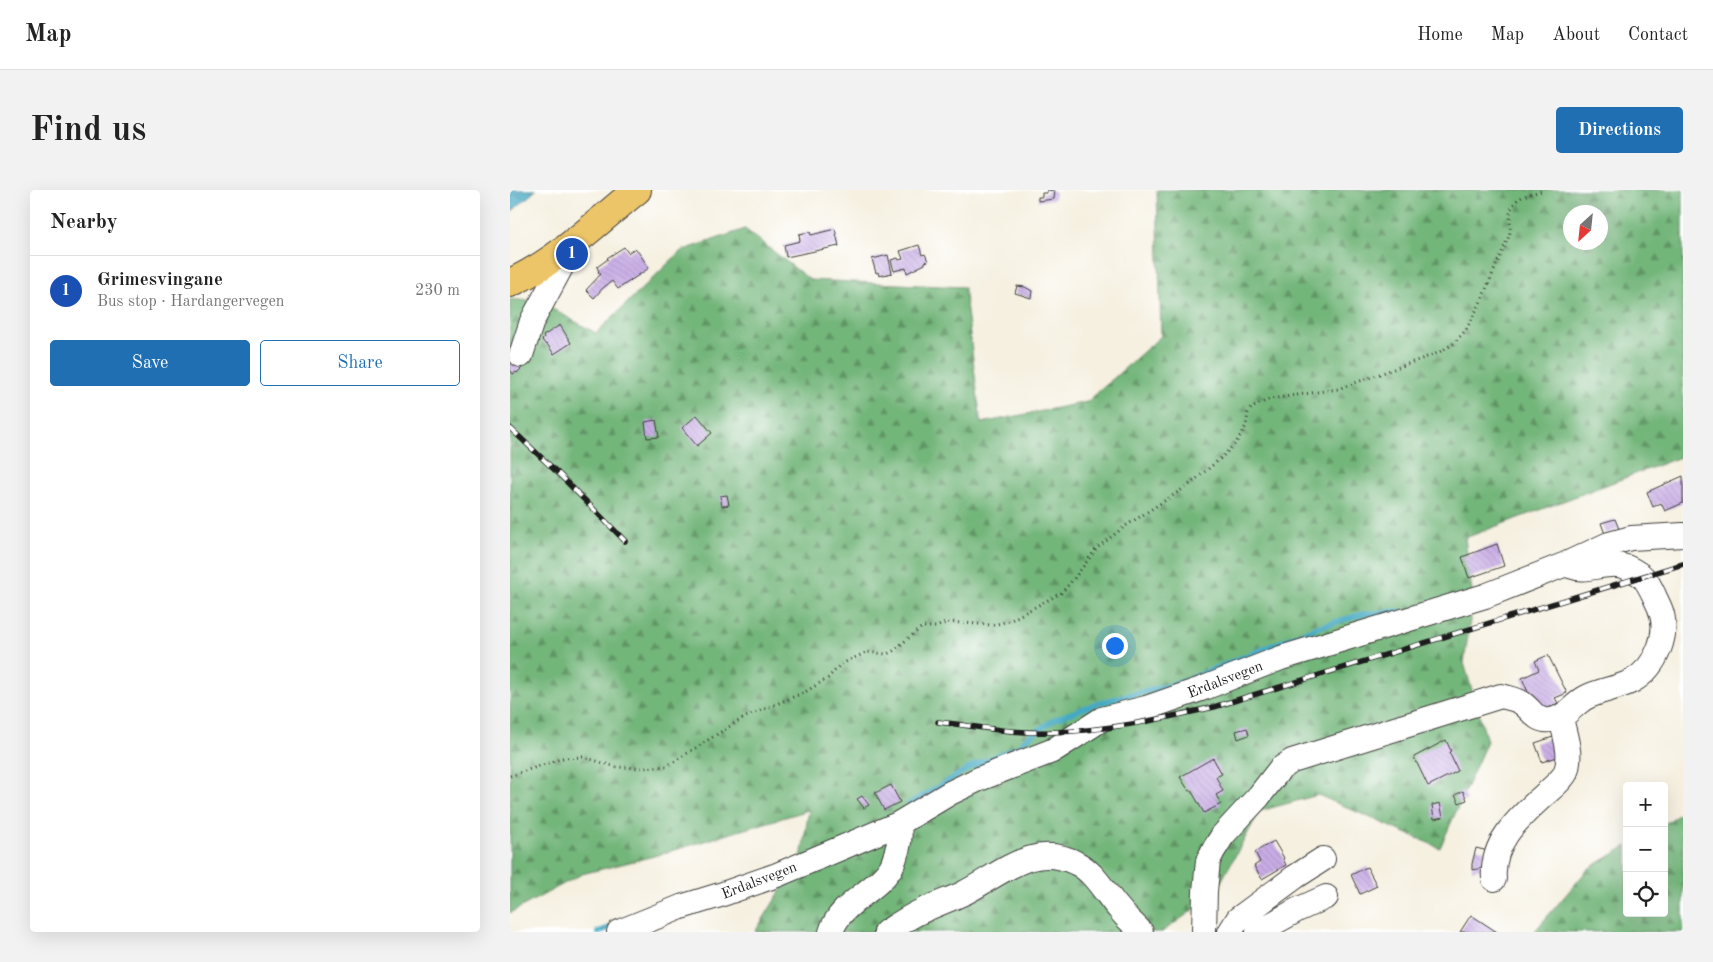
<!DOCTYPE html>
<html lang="en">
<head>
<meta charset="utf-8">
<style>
	body { margin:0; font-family:"Old Standard TT",serif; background:#f2f2f2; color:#222 }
	.controls { position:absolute; right:15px; bottom:15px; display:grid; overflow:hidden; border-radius:5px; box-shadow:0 5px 20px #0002 }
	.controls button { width:45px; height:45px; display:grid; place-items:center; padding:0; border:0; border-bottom:1px solid #e0e0e0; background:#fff; color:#222; font:25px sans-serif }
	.compass { position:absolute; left:1053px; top:15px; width:45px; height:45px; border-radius:50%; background:#fff; box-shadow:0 5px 20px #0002; rotate:207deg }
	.you { position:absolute; left:604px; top:455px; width:18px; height:18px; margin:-12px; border:4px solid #fff; border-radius:50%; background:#1a73e8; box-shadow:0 0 0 8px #1a73e833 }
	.badge { display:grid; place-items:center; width:32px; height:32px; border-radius:50%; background:#1f6fb2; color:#fff; font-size:16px; font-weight:700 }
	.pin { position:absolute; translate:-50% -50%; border:2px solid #fff; box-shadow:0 1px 5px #0006 }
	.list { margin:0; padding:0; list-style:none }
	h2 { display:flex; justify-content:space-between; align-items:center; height:65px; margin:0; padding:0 20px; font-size:21px }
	h2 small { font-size:16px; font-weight:400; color:#767676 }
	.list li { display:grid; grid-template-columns:32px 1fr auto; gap:15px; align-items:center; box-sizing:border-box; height:70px; padding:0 20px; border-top:1px solid #e0e0e0 }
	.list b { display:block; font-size:19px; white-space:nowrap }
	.list p { margin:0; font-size:16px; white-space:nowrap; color:#767676 }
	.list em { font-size:16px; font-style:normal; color:#767676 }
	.actions { display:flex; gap:10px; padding:15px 20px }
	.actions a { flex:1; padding:11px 0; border:1px solid #1f6fb2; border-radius:5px; text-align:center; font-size:18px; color:#1f6fb2 }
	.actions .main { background:#1f6fb2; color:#fff }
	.icon { flex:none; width:28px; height:28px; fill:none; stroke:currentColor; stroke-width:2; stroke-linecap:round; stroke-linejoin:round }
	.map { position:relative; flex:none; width:1173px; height:742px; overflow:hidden; border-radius:5px }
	header { display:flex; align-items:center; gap:30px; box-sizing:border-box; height:70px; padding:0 25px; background:#fff; border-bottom:1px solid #e0e0e0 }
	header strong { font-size:24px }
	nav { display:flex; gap:28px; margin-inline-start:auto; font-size:18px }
	.intro { display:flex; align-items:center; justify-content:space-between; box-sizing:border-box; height:120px; padding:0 30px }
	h1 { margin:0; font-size:35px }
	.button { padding:12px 22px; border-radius:5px; background:#1f6fb2; color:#fff; font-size:18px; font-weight:700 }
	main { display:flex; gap:30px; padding:0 30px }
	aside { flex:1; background:#fff; border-radius:5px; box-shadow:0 5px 20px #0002 }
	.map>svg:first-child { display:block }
</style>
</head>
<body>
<header>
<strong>Map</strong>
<nav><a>Home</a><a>Map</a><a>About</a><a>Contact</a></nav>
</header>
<div class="intro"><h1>Find us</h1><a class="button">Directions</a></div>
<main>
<aside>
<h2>Nearby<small></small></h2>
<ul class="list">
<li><span class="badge" style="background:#1a4fb4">1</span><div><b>Grimesvingane</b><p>Bus stop · Hardangervegen</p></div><em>230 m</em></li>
</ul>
<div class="actions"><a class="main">Save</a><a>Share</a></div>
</aside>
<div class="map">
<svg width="1173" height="742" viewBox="0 0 1173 742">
	<defs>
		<pattern id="forest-firs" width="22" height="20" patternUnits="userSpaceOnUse" patternTransform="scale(1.25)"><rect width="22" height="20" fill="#73b67a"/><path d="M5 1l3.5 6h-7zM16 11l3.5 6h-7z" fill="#5e9363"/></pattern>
		<pattern id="water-ripples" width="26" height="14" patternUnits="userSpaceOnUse" patternTransform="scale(1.25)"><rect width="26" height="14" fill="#44a9c4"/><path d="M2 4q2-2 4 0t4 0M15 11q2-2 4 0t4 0" fill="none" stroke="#38899e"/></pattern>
		<pattern id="building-back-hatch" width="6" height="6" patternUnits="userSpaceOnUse" patternTransform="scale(1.25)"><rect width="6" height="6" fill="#c9ade6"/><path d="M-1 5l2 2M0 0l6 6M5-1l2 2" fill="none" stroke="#ac94c5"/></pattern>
	</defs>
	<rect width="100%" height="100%" fill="#fff"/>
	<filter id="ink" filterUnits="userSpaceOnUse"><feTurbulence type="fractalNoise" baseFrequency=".02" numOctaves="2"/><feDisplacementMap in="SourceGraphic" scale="10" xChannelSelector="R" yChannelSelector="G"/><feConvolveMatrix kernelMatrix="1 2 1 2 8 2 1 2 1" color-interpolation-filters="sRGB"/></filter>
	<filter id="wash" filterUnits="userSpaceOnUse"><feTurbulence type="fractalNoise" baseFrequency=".0096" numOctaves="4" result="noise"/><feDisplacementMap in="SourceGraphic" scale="20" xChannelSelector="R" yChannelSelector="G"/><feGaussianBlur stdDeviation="1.12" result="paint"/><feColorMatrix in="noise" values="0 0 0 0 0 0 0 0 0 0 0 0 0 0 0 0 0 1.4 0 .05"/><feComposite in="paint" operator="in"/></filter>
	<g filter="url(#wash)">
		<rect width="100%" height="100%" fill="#f5f0e0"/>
		<path fill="url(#forest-firs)" stroke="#48694b" fill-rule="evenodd" d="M647 0H1173V266L955 348 963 409 954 473 977 551 930 658 808 605 750 621 703 706 652 742H245L291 668 299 620 144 666 72 684 0 723V109L30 112 86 143 171 61 235 39 300 90 454 97 471 233 577 212 651 146ZM1060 22H1090V52H1060Z
			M1173 622V742H1024L1078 679 1117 656V723H1154V634Z"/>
		<path fill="url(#water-ripples)" stroke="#306270" d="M0 0H26L0 23Z"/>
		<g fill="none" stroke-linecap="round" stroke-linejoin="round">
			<path stroke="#44a9c4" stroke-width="5.5" d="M399 614 463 576 512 555 514 550 545 529 588 513 669 493 805 438 853 424 889 421
				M88 742 104 736"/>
		</g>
		<g id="blocks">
			<path fill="url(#building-back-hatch)" d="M537 0 545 1 544 9 528 11V7H532V3H537Z
				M325 39 329 56 276 67 274 55 290 51 289 44 300 42 301 45Z
				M409 55 412 65 415 64 418 71 415 72V74L397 83 396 78 384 81 381 70 388 68 389 70 393 69 390 61Z
				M114 57 118 63 125 58 127 60 139 78 108 99 102 91 93 98 84 108 76 100 91 84 88 82 89 81 87 77 98 69 97 68Z
				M378 65 382 83 369 86 368 82 366 83 362 69Z
				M507 96 515 97 522 101 521 108 505 103Z
				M50 135 61 153 44 164 37 154 36 155 32 150 34 148 33 146Z
				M3 166 12 178 7 183 6 182 3 184 0 180V168Z
				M187 225 202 243 187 256 172 238Z
				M146 230 149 247 137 248 135 232Z
				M1173 286V313L1155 321 1151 313 1143 317 1137 302Z
				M217 305 219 315 212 316 210 306Z
				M1105 329 1109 339 1095 344 1091 333Z
				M987 354 994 376 959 388 952 367Z
				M1038 465 1057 503 1045 508 1048 513 1027 523 1012 488 1029 480 1025 471Z
				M737 538 739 545 728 549 726 541Z
				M1046 546 1053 565 1032 572 1025 553Z
				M936 550 941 561 939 562 948 581 918 596 904 567Z
				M703 568 712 584 706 587 713 601 706 605 711 614 694 623 681 600 679 601 670 587Z
				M381 595 390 612 374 620 365 603Z
				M953 601 957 610 949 613 945 605Z
				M352 606 359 615 354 618 347 609Z
				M930 613 933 627 924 629 922 615Z
				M764 651 774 668 773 669 776 675 752 689 744 676 750 672 745 662Z
				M966 658 978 661 974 678 962 680V674Z
				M857 677 867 696 850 704 841 685Z
				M961 725 987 742H950Z"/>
		</g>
	</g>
	<g filter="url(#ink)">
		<use href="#blocks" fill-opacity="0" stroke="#3d3c39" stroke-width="1"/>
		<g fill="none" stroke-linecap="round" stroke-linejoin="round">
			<defs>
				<path id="minor" d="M11 165 22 131 56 68 60 55
					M984 689C981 652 1008 629 1033 606 1041 599 1049 593 1055 584 1063 565 1055 547 1051 528
					M109 742 171 717 210 705 267 685 388 634 440 603 469 589 542 561 592 529 636 518 694 498 771 468 975 406 1056 374 1099 354 1121 348 1173 345
					M321 742C330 713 364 703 380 679 384 673 386 664 388 657 390 649 391 642 388 634
					M376 742C384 737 393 731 402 726 418 717 437 711 454 703 490 685 523 651 566 673 585 682 596 705 610 720 616 728 624 734 631 742
					M694 742 695 701 698 671 703 661 713 645 749 606 770 579 782 571 991 506C998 508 1006 509 1012 513 1022 520 1026 532 1040 530 1055 529 1063 515 1075 508 1089 500 1107 499 1122 491 1147 477 1161 442 1149 416 1144 406 1138 389 1129 384 1120 378 1111 374 1101 375 1085 375 1076 382 1060 376
					M720 742 728 729 785 687 813 669
					M748 742 787 720 816 707"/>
				<path id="major" d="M0 93C48 71 87 32 127 0"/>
			</defs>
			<use href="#minor" stroke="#3d3c39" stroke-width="26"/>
			<use href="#major" stroke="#3d3c39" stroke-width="30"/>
			<path stroke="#3d3c39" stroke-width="3" stroke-dasharray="1 4" stroke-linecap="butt" d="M0 586 53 568 74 567 106 577 134 578 157 576 233 528 295 502 318 488 331 474 357 462 377 464 383 461 412 437H426L438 432 483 435 499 431 551 403 563 390 587 358 614 337 679 295 711 268 726 253 736 236 738 223 741 218 760 209 828 199 928 163 943 154 956 140 970 113 999 46C1001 38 1000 32 1000 25 1002 5 1020 5 1034 0"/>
			<use href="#minor" stroke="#fff" stroke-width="24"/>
			<use href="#major" stroke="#ecc569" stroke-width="28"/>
			<defs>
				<path id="rail" d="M0 238 50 285 115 351
					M428 532C465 536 504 544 542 542 597 541 651 529 704 517L1173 374"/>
			</defs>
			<use href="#rail" stroke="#1c1c1c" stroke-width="5.5"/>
			<use href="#rail" stroke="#fff" stroke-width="4" stroke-dasharray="11" stroke-linecap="butt"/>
		</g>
	</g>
	<g text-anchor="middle" stroke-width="4" stroke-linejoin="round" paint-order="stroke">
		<g font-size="15" fill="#1c1c1c" stroke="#fff">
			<text transform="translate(715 489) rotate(-21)" y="5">Erdalsvegen</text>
			<text transform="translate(249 690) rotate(-21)" y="5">Erdalsvegen</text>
		</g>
	</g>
</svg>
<div class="controls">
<button>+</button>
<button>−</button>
<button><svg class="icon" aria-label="locate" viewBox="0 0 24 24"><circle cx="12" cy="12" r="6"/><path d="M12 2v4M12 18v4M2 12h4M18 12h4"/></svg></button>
</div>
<svg class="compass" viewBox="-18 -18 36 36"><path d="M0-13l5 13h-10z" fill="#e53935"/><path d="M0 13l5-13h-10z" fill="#767676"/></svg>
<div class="you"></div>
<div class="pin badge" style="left:62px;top:64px;background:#1a4fb4">1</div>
</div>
</main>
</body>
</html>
